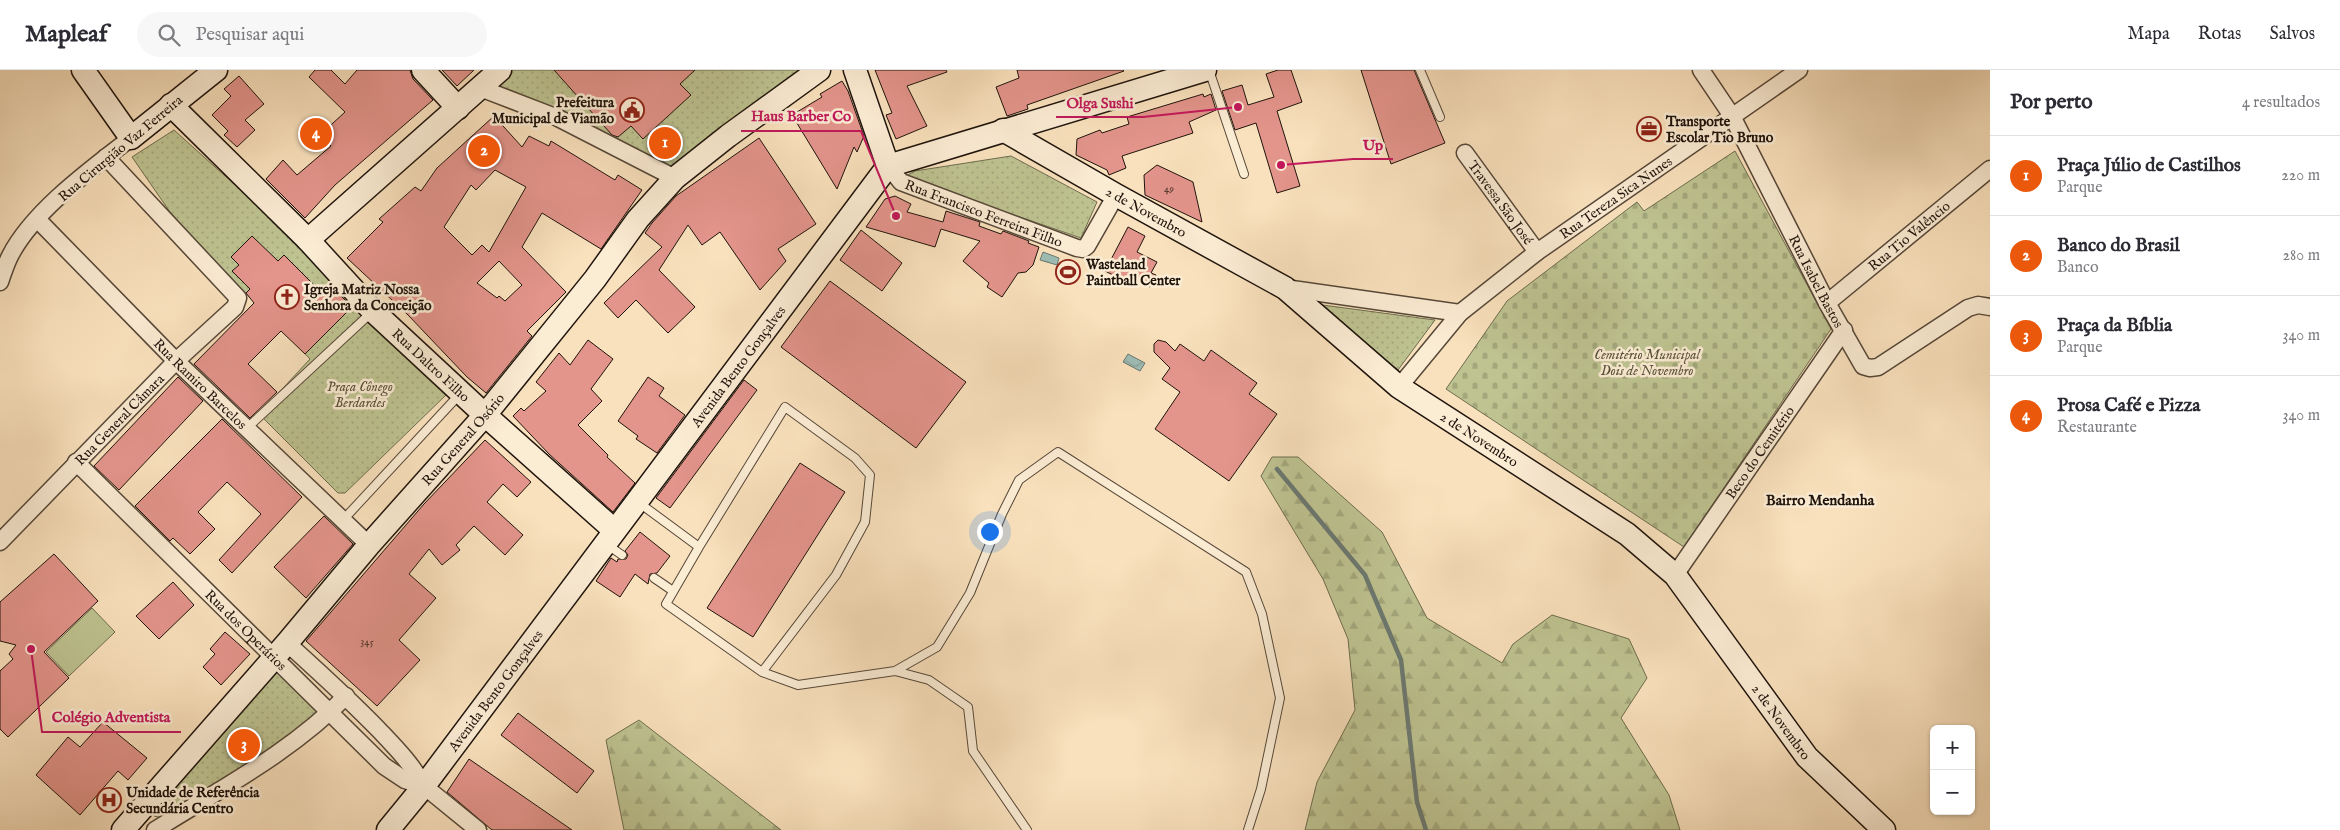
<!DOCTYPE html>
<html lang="pt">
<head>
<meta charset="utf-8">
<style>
	body { margin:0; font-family:"IM FELL English",serif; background:#f7f7f7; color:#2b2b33 }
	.controls { position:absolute; right:15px; bottom:15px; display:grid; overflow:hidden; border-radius:8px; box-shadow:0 1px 4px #0004 }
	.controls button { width:45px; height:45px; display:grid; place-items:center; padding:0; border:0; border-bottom:1px solid #e1e1e2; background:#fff; color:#2b2b33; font:25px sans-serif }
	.you { position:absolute; left:989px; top:461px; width:18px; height:18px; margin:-12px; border:4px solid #fff; border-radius:50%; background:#1a73e8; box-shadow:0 0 0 8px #1a73e833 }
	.badge { display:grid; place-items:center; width:32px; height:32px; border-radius:50%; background:#ea580c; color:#fff; font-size:16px; font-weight:700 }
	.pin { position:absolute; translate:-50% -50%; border:2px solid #fff; box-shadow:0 1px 5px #0006 }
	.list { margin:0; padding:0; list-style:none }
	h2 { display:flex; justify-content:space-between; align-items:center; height:65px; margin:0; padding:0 20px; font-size:21px }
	h2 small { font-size:16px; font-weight:400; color:#7c7c81 }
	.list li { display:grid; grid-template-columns:32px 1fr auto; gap:15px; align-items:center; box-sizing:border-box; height:80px; padding:0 20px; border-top:1px solid #e1e1e2 }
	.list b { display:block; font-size:19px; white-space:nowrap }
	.list p { margin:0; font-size:16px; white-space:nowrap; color:#7c7c81 }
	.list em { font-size:16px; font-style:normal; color:#7c7c81 }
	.icon { flex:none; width:28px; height:28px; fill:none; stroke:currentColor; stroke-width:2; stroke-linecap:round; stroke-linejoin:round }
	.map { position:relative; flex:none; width:1990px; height:760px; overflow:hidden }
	header { display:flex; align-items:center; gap:30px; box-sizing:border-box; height:70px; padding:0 25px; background:#fff; border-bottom:1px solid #e1e1e2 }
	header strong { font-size:24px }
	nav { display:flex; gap:28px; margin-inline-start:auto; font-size:18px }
	.search { width:350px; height:45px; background:#f7f7f7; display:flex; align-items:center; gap:12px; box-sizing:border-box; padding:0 18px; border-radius:28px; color:#7c7c81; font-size:19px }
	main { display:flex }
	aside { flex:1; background:#fff }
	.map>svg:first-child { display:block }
</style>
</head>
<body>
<header>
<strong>Mapleaf</strong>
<div class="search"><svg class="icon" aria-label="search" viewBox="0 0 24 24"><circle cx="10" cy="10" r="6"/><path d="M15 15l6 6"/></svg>Pesquisar aqui</div>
<nav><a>Mapa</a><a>Rotas</a><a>Salvos</a></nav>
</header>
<main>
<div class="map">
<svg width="1990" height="760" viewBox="0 0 1990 760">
	<defs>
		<pattern id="forest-firs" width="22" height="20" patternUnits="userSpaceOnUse" patternTransform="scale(1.25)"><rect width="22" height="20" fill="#bec391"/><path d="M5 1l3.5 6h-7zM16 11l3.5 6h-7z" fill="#a3a77c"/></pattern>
		<pattern id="cemetery-stones" width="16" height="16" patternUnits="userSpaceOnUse" patternTransform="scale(1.25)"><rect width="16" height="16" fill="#bec391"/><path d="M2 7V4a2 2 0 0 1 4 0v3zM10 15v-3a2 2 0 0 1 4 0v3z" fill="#a3a77c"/></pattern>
		<pattern id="park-dots" width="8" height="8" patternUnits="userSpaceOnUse" patternTransform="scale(1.25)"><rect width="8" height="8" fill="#bec391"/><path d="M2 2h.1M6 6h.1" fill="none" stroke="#a3a77c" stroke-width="1.8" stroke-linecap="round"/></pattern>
		<pattern id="water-waves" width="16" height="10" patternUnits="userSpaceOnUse" patternTransform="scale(1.25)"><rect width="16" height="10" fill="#9ebdb5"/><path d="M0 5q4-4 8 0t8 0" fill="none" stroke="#88a29a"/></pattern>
	</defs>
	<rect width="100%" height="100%" fill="#f9e1bd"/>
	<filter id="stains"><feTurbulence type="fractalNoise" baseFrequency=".004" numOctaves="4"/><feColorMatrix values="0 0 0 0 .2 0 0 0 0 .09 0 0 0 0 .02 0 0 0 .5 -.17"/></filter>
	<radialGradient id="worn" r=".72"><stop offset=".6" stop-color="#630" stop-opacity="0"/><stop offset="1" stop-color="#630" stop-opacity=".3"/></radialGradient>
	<path fill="#bec391" stroke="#6e6c4e" d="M92 538 115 562 69 606 46 582Z"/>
	<path fill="url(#forest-firs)" stroke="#6e6c4e" d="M1272 387H1298L1382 462 1427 548 1502 593 1513 574 1552 545 1629 569 1647 608 1621 648 1669 725 1680 760H1305L1317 712 1355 640 1348 569 1323 509 1261 406Z
		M639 650 781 760H624L606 670Z"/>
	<path fill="url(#cemetery-stones)" stroke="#6e6c4e" d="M1735 81 1831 259 1684 477 1446 319 1507 231 1637 132 1644 141Z"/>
	<path fill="url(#park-dots)" stroke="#6e6c4e" d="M508 0H804L674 100 562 40 491 15Z
		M174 60 275 151 447 324 345 423H338L259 344 310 289 195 171 170 142 132 87Z
		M1011 86 1097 132 1081 168 904 107 915 101Z
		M1315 234 1435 250 1398 300Z
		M276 601 323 646 165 749 154 746 152 733Z"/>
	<path fill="url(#water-waves)" stroke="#6b7971" d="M1043 182 1059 188 1057 195 1040 190Z
		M1128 284 1145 293 1140 301 1123 292Z"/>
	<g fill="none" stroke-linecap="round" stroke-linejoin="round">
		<path stroke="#6b7971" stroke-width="4.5" d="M1277 399 1365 505 1401 590 1417 732 1426 760"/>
	</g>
	<path fill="#e3948b" stroke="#1f140c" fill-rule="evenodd" d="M315 0H331L345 14 357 0H410L413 9 433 30 335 115 305 148 266 109 283 90 297 105 331 76 319 66 345 42 309 7Z
		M442 0H474L457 16Z
		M554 0H695L680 14 691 25 643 69 631 56 618 67 612 65Z
		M875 0H946L947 2 907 16 927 56 896 69 886 45 892 43Z
		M1017 0H1123L1124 1 1027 35 1028 39 1007 46 996 17 1019 8Z
		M1278 0H1291L1302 32 1277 41 1300 116 1277 123 1256 53 1235 60 1222 21 1242 15 1248 35 1274 27 1266 4Z
		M1361 0H1414L1445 73 1391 94Z
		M239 6 264 34 245 50 255 60 237 77 224 65 228 61 212 45 231 26 224 19Z
		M842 11 848 21 864 66 857 82 854 77 837 119 792 45 822 27 820 24Z
		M1203 24 1204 27 1211 24 1216 40 1189 52 1193 63 1122 86 1126 98 1109 105 1107 100 1076 85 1077 69 1100 60 1102 63 1129 54 1127 47Z
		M494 46 522 77 529 66 549 76 551 71 615 110 618 105 642 120 601 179 542 143 522 177 566 222 527 261 532 266 486 323 467 307 408 245 347 188 383 152 379 149 415 117 421 121 437 98ZM495 100 526 117 489 182 482 175 472 185 444 157 471 115 476 120ZM499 191 522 215 505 231 499 226 497 228 477 213Z
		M759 68 816 154 778 179 786 191 760 220 720 162 702 175 688 155 659 200 695 237 668 263 636 230 618 248 604 233 662 177 645 163 652 153 676 126Z
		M1157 95 1193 112 1202 152 1145 125 1144 105Z
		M895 126 911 134 907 142 943 152 946 141 980 152 979 156 1001 164 1003 161 1029 171 1028 173 1039 177 1033 195 1026 202 1018 203 1002 227 987 217 989 213 963 191 980 171 941 159 935 177 866 157 885 129Z
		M1128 157 1145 166 1137 182 1157 192 1151 203 1156 205 1150 217 1132 208 1129 213 1105 201Z
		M861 160 902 193 882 221 840 190Z
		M252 166 278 191 284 185 329 230 337 222 352 237 305 284 281 261 248 294 277 322 250 348 194 294 254 233 246 223 250 219 232 201 239 195 231 187Z
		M830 211 966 312 916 378 781 277Z
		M588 270 613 289 591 319 602 331 578 355 608 385 607 387 635 413 613 442 549 384 513 346 521 338 524 341 546 321 536 312 559 283 570 295Z
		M1158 270 1166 272 1175 281 1180 274 1204 291 1211 280 1257 313 1249 324 1277 344 1229 411 1155 359 1180 322 1162 309 1170 298 1154 282V274Z
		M178 307 203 331 119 420 94 396Z
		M648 307 664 318 659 326 685 345 657 383 636 369 638 366 618 351Z
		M744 310 757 320 670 438 656 428Z
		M222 349 302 427 232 503 219 490 261 444 227 412 198 442 215 459 190 484 173 468 170 471 135 436Z
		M485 370 531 412 517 427 503 414 487 432 523 465 505 485 474 456 456 475 460 480 442 495 429 479 409 504 436 528 399 570 420 590 377 636 306 571 424 434Z
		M800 393 845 422 753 567 707 538Z
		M324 446 353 474 306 528 274 497Z
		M640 462 670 486 657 503 650 504 648 514 635 504 620 527 596 511 611 488 617 492 618 489H626L628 485 625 481Z
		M54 484 98 531 44 582 69 608 8 667 0 659V601L13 589 9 584 16 575 0 571V532Z
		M173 512 194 535 159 569 136 546Z
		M225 562 250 584 221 615 203 597 215 584 210 579Z
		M518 643 594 701 577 723 501 665Z
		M103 652 147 688 128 710 118 701 80 745 36 705 68 667 80 677Z
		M469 689 572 760H492L447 722Z"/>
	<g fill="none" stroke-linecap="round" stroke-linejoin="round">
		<defs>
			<path id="lane" d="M1209 0 1244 104
				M1420 0 1440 47
				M247 358 372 242
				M638 432 699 477 785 337 855 388 870 405 865 452 836 505 762 602 666 534 699 477
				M343 450 459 325
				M606 474 622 485
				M654 508 673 521
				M895 601 937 577 970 523 1002 444 1019 410 1058 382 1246 502 1262 544 1280 628 1261 719 1248 760
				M762 602 798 615 895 601 929 610 968 637 973 681 1027 760"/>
			<g id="street">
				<path id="s1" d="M1701 0 1732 46 1827 233 1863 296 1870 298 1878 297 1968 238 1978 235 1990 237"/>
				<path d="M480 18 558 48 675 108"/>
				<path id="s2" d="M1465 83 1537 182"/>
				<path id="s3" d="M888 96 901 112 1077 178 1083 179 1087 176 1116 125"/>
				<path id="s4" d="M37 149 176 291 369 475"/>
				<path d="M0 212C3 203 6 194 10 186 33 141 91 99 131 68"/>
				<path d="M1285 218 1460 243"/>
				<path id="s5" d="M1827 233 1990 99"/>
				<path id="s6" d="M1399 317 1460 243 1537 182 1799 0"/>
				<path id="s7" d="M76 392 384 696 405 710 424 716 478 760"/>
				<path id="s8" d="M0 472 176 291 235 237 238 228 106 87"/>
				<path id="s9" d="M1675 505 1844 260"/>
				<path d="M287 573C318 601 349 629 379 660 396 678 412 694 424 716"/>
				<path d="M155 760C220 719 292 682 346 626"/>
			</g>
			<g id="secondary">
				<path d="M83 0 131 68 216 0"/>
				<path d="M423 0 458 38"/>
				<path d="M855 0 888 96"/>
				<path id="s10" d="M171 35 308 170 373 241 485 345 614 460"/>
				<path id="s11" d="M1003 60 1116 125 1285 218 1399 317 1627 464 1675 505 1807 687 1884 760"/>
				<path d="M308 170 500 0"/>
				<path id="s12" d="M123 760 287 573 369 475 485 345 595 209 638 149 675 108 728 66 819 0"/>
				<path id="s13" d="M388 760 424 716 888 96 1205 0"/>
			</g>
		</defs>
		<use href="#lane" stroke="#564738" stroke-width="10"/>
		<use href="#street" stroke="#564738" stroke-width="19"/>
		<use href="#secondary" stroke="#1f140c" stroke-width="25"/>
		<use href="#lane" stroke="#fbecd4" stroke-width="8"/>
		<use href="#street" stroke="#fbecd4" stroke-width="16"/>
		<use href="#secondary" stroke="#fbecd4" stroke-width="22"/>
	</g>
	<defs>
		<symbol id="civic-ring" viewBox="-11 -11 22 22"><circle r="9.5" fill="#fbecd4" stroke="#8f2418" stroke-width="1.5"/><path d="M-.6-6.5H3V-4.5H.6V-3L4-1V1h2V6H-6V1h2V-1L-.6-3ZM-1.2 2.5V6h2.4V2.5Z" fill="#8f2418"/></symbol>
		<symbol id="office-ring" viewBox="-11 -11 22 22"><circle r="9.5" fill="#fbecd4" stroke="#8f2418" stroke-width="1.5"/><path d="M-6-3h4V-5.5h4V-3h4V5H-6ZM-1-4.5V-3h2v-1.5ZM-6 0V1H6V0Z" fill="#8f2418"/></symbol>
		<symbol id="stadium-ring" viewBox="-11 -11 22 22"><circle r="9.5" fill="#fbecd4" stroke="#8f2418" stroke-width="1.5"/><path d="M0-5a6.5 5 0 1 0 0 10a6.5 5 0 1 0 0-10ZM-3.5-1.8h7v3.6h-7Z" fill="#8f2418"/></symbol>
		<symbol id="church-ring" viewBox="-11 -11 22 22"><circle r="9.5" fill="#fbecd4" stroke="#8f2418" stroke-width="1.5"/><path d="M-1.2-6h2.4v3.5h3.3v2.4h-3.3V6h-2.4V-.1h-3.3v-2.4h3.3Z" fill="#8f2418"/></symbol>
		<symbol id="hospital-ring" viewBox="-11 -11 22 22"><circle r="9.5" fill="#fbecd4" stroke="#8f2418" stroke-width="1.5"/><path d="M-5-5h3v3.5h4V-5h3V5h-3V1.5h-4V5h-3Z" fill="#8f2418"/></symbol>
	</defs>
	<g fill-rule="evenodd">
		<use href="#civic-ring" x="618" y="26" width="28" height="28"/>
		<use href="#office-ring" x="1635" y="45" width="28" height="28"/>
		<use href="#stadium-ring" x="1054" y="188" width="28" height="28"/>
		<use href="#church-ring" x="273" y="213" width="28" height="28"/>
		<use href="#hospital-ring" x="95" y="716" width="28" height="28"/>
	</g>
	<g text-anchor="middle" stroke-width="5" stroke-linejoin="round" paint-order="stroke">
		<g font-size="11" fill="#50342c">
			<text x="1169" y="122">49</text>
			<text x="367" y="575">345</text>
		</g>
		<g font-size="14" font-weight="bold" fill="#1f140c" stroke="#fbecd4" text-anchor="start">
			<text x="614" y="37" text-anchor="end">Prefeitura<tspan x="614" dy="16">Municipal de Viamão</tspan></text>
			<text x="1666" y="56">Transporte<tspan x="1666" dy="16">Escolar Tio Bruno</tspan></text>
			<text x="1086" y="199">Wasteland<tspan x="1086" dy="16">Paintball Center</tspan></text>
			<text x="304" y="224">Igreja Matriz Nossa<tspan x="304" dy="16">Senhora da Conceição</tspan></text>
			<text x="126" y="727">Unidade de Referência<tspan x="126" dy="16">Secundária Centro</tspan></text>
		</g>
		<g font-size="14" fill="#1f140c" stroke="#fbecd4">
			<text transform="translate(120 78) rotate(-40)" y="5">Rua Cirurgião Vaz Ferreira</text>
			<text dy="5" stroke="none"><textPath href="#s6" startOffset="290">Rua Tereza Sica Nunes</textPath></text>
			<text dy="5" stroke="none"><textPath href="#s2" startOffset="61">Travessa São José</textPath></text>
			<text dy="5" stroke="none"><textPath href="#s11" startOffset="165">2 de Novembro</textPath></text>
			<text dy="5" stroke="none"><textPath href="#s3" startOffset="109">Rua Francisco Ferreira Filho</textPath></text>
			<text dy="5" stroke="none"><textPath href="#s5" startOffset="106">Rua Tio Valêncio</textPath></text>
			<text dy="5" stroke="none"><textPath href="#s1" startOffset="241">Rua Isabel Bastos</textPath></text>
			<text dy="5" stroke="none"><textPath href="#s10" startOffset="368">Rua Daltro Filho</textPath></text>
			<text dy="5" stroke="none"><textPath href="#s13" startOffset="581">Avenida Bento Gonçalves</textPath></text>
			<text dy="5" stroke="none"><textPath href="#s4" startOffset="232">Rua Ramiro Barcelos</textPath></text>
			<text dy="5" stroke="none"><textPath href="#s8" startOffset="171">Rua General Câmara</textPath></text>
			<text dy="5" stroke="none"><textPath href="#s12" startOffset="518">Rua General Osório</textPath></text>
			<text dy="5" stroke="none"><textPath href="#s11" startOffset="570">2 de Novembro</textPath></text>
			<text dy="5" stroke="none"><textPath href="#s9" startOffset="149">Beco do Cemitério</textPath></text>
			<text dy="5" stroke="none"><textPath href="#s7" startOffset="239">Rua dos Operários</textPath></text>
			<text dy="5" stroke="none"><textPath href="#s13" startOffset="176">Avenida Bento Gonçalves</textPath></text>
			<text dy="5" stroke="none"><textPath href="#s11" startOffset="990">2 de Novembro</textPath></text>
		</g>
		<g font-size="14" font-style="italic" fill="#57513b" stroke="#fbecd4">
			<text x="1647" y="289">Cemitério Municipal<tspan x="1647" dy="16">Dois de Novembro</tspan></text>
			<text x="360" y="321">Praça Cônego<tspan x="360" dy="16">Berdardes</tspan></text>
		</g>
		<g font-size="15" font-weight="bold" fill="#1f140c" stroke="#fbecd4">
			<text x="1820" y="435">Bairro Mendanha</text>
		</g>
	</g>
	<path fill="none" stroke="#c2185b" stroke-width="2" d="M1238 37L1143 47H1056M896 146L861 61H741M1281 95L1353 89H1393M31 579L42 662H181"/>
	<g fill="#c2185b" stroke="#fbecd4" stroke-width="2">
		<circle cx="1238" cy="37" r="5"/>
		<circle cx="896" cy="146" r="5"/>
		<circle cx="1281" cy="95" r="5"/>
		<circle cx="31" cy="579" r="5"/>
	</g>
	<g font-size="15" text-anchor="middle" font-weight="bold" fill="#c2185b" stroke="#fbecd4" stroke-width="5" stroke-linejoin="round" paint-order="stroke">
		<text x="1100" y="38">Olga Sushi</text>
		<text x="801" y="51">Haus Barber Co</text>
		<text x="1373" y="80">Up</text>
		<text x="111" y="652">Colégio Adventista</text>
	</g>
	<rect width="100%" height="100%" filter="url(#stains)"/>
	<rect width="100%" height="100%" fill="url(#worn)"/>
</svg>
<div class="controls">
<button>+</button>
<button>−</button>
</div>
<div class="you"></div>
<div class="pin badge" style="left:665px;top:73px">1</div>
<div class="pin badge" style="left:484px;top:81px">2</div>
<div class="pin badge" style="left:244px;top:675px">3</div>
<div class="pin badge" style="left:316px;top:64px">4</div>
</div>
<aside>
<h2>Por perto<small>4 resultados</small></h2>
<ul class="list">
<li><span class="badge">1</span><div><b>Praça Júlio de Castilhos</b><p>Parque</p></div><em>220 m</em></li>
<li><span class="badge">2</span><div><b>Banco do Brasil</b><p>Banco</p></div><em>280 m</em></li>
<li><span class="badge">3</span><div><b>Praça da Bíblia</b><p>Parque</p></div><em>340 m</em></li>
<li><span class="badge">4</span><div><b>Prosa Café e Pizza</b><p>Restaurante</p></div><em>340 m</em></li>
</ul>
</aside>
</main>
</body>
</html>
